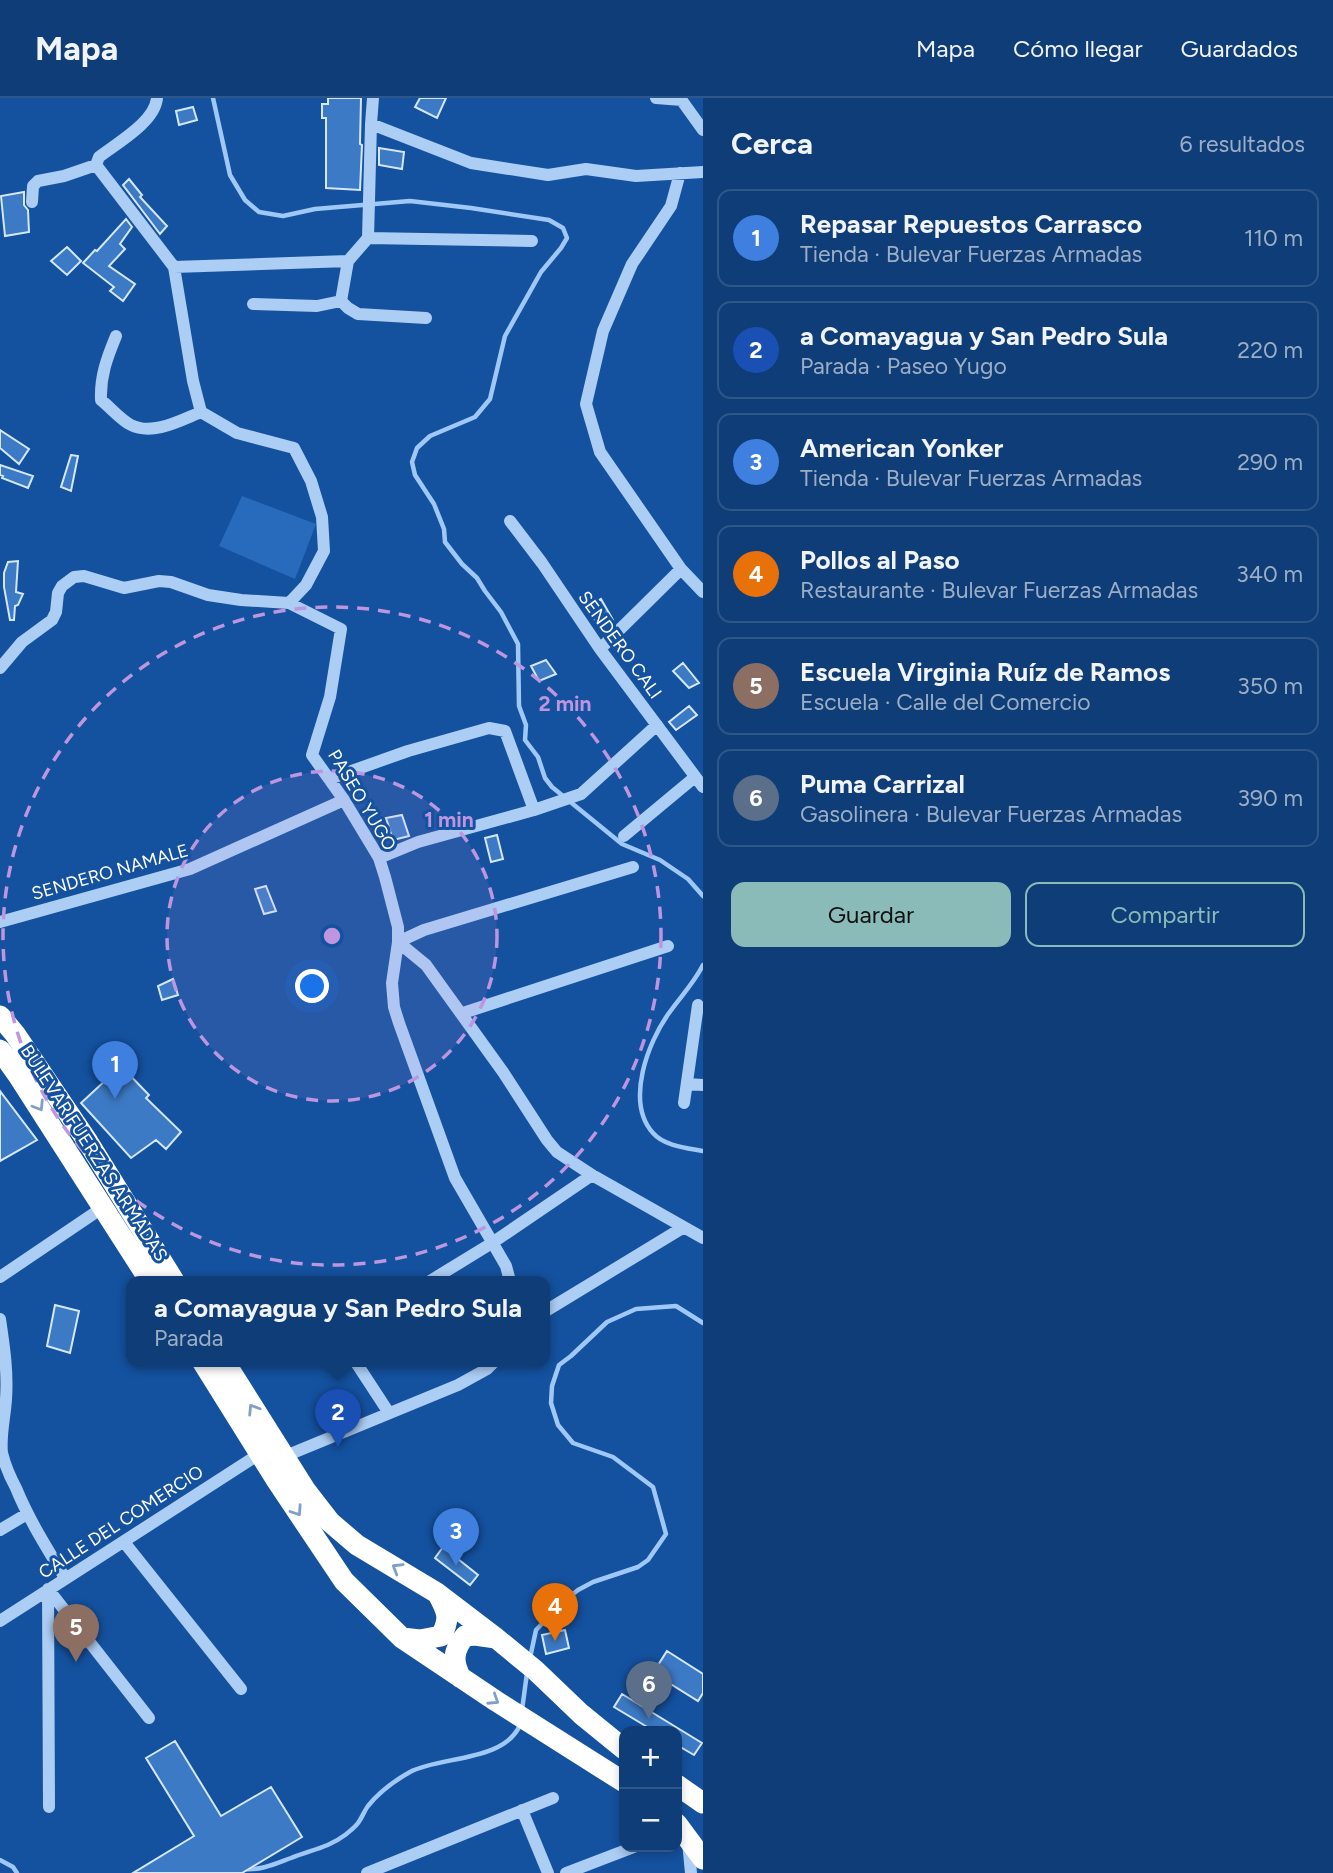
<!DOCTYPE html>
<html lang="es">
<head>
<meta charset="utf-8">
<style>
	body { margin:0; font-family:Figtree,sans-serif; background:#18447c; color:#f1f3f6 }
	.controls { position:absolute; right:21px; bottom:21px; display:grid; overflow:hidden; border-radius:14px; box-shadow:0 4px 10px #0003 }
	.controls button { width:63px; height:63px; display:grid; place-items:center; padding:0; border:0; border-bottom:2px solid #2f5689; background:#0f3d77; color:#f1f3f6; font:35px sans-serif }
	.you { position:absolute; left:313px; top:889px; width:24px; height:24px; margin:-18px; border:5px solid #fff; border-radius:50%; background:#1a73e8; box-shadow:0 0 0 10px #1a73e833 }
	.badge { display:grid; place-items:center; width:46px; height:46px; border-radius:50%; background:#8bbbb9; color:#fff; font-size:23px; font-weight:700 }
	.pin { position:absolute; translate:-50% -58px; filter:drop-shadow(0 2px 4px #0008) }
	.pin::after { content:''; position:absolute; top:37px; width:24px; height:21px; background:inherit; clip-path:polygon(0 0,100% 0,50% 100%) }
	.popup { position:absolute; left:126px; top:1178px; width:424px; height:91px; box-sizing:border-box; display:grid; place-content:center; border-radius:14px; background:#0f3d77; filter:drop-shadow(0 2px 5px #0005); font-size:23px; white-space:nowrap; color:#9baec6 }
	.popup b { font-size:26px; color:#f1f3f6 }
	.popup::after { content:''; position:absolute; left:50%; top:100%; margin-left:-14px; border:14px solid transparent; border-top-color:#0f3d77 }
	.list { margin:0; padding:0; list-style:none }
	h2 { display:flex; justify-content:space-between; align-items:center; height:91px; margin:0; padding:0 28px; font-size:30px }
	h2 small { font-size:23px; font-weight:400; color:#9baec6 }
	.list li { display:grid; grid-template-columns:46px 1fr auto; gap:21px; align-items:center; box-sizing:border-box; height:98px; margin:0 14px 14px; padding:0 14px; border:2px solid #2f5689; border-radius:14px }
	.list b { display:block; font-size:26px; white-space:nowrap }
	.list p { margin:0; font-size:23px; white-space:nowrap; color:#9baec6 }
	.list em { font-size:23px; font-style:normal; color:#9baec6 }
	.actions { display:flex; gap:14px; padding:21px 28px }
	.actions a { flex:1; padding:16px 0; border:2px solid #8bbbb9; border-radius:14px; text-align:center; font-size:24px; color:#8bbbb9 }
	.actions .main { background:#8bbbb9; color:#111 }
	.map { position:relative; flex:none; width:703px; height:1775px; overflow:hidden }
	header { display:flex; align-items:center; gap:42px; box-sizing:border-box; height:98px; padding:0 35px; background:#0f3d77; border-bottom:2px solid #2f5689 }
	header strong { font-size:33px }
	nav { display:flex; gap:38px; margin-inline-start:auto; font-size:24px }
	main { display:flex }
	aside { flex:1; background:#0f3d77 }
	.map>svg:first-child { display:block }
</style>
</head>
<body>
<header>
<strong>Mapa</strong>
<nav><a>Mapa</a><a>Cómo llegar</a><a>Guardados</a></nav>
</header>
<main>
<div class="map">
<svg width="703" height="1775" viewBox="0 0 703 1775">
	<rect width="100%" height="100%" fill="#14519f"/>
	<path fill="#286bbc" d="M242 398 316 426 295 481 219 448Z"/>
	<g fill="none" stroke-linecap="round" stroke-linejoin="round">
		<path stroke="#9fc8f6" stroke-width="4.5" d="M213 0 230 77 245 102 259 114 283 118 315 111 410 103 471 110 549 122 563 130 567 140 561 150 541 174 505 238 490 301 475 319 430 338 417 350 412 364 415 377 434 406 444 431 445 444 462 466 477 480 485 493 501 514 518 546 519 608 526 627 525 642 538 659 545 680 552 689 622 746 660 762 688 781 703 798
			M703 867C694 885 681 898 669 915 648 944 625 1004 653 1035 664 1048 687 1050 703 1053
			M530 1560 536 1532 563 1504 578 1492 593 1484 638 1469 648 1462 666 1436 653 1389 613 1359 573 1345 558 1327 551 1305 552 1288 559 1267 571 1258 607 1224 636 1211 676 1208 703 1225
			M522 1612 527 1575
			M0 1762 13 1769 17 1775
			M244 1771C260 1773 277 1765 291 1760 310 1752 328 1750 345 1737 350 1733 357 1728 360 1722 363 1717 365 1712 368 1708 380 1693 394 1683 410 1674 440 1658 504 1664 520 1627"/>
	</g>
	<path fill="#3d7ac5" stroke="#d5e7fd" stroke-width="2" d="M328 0H361L360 46 362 47 360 92 326 90V20H322V6H328Z
		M420 0H446L437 20 415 9Z
		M193 9 197 22 179 27 176 13Z
		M379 50 404 54 402 71 379 67Z
		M129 81 142 97 140 99 167 128 160 136 123 87Z
		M24 94V107L28 112 29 134 5 138 1 98Z
		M126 121 132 129 120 146 125 151 109 168 135 186 123 203 110 193 114 189 83 165 95 152 97 153Z
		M67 149 81 163 67 177 51 163Z
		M0 332 29 351 19 366 0 350Z
		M71 357 78 358 71 393 61 389Z
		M0 367 33 378 28 390 2 380 3 378 0 377Z
		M18 463 16 494 23 496 18 507 15 508 14 522H10L4 489V475L8 464Z
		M601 501 613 522 601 530 586 510Z
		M546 562 556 576 539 583 531 568Z
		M683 565 699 585 689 590 673 573Z
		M689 608 697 617 676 632 669 624Z
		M402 717 409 738 393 742 386 720Z
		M497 737 503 761 491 764 485 740Z
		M266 788 276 813 264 816 255 791Z
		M173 881 178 897 162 902 158 888Z
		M121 968 149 997 146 1000 181 1034 166 1051 156 1042 131 1060 81 1005Z
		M0 993 37 1042 0 1063Z
		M55 1207 79 1213 70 1255 47 1248Z
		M443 1449 478 1477 470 1487 435 1460Z
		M565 1532 569 1550 546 1556 542 1537Z
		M667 1553 703 1576V1595L698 1603 653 1575Z
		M622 1596 702 1645 694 1657 677 1647V1633H654L614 1609Z
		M175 1643 221 1718 271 1689 302 1739 242 1775H133L194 1738 146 1660Z"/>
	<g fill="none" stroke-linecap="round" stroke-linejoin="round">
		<path stroke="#accdf4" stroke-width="12" d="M157 0C155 24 117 45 99 59L96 67 174 169 193 283 201 314 237 335 294 350 311 383 322 419 324 453 306 487 289 505
			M656 0 682 2
			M680 0 703 32
			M371 26 471 65 548 77 586 71 636 78 703 74
			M680 75 671 108 632 166 603 233 586 306 600 354 681 471 703 494
			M32 104 33 88 38 83 64 78 96 67
			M368 140 532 143
			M174 169 348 163 368 140 371 26 373 0
			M341 203 348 210 358 216 426 220
			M253 206 317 208 341 203 348 163
			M116 238C107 260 100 278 101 302 111 310 121 322 131 327 153 338 181 322 201 314
			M510 423 542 465 600 551 703 689
			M600 551 681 471
			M0 570 22 544 52 522 56 514 58 495 62 488 74 479 84 478 124 490 159 483 171 484 208 497 241 502 289 505 341 531 330 599 312 657 344 702 379 760 385 779 398 829V844L392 885 394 909 399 925 455 1080 506 1168 510 1183
			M329 681 408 653 489 630 505 633 534 712
			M624 738 695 679
			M379 760 418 744 534 712 581 696 657 627
			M633 769 424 832 398 844 426 867 503 974 547 1042 557 1054 592 1077 703 1140
			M0 824 190 771 344 702
			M463 915 668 848
			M687 986 703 987
			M684 1005 698 907
			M0 1179 102 1110
			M430 1183 492 1145 592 1077
			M544 1214 684 1129
			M0 1221C4 1248 8 1274 6 1301 5 1319 0 1337 2 1355 5 1367 10 1379 16 1390 29 1422 47 1450 65 1480
			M355 1263 389 1315
			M283 1359 458 1287 487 1271 495 1263
			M0 1432 27 1416
			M124 1444 241 1591
			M48 1491 49 1709
			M48 1491 149 1620
			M0 1523 261 1355
			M522 1712 548 1775
			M688 1744 691 1775
			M367 1775 553 1700
			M566 1775 634 1749"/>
		<path stroke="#fff" stroke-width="21" d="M0 918 15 936 88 1044 174 1183
			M0 952 18 977 150 1183
			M202 1263 277 1383 344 1483 402 1540 496 1603 624 1684
			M224 1263 306 1393 330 1424 357 1447 437 1495 496 1540 535 1572 581 1616 624 1651
			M402 1540 420 1542 441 1538C451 1520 447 1513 438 1496
			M461 1580C452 1564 453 1552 465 1538L475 1537 496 1540
			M677 1687 703 1705
			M677 1726 703 1761"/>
	</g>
	<defs><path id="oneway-chevron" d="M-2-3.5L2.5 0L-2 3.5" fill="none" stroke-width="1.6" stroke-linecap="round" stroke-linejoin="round" transform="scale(1.75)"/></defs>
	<g stroke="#7e9fca">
		<use href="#oneway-chevron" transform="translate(39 1008) rotate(58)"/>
		<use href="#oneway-chevron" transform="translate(253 1311) rotate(-122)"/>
		<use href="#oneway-chevron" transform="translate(297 1413) rotate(56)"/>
		<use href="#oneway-chevron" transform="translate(397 1470) rotate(-149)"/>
		<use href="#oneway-chevron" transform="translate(494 1602) rotate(33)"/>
	</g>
	<circle cx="332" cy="838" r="165" fill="#bd96df" fill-opacity=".12"/>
	<g fill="none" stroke="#bd96df" stroke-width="3.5" stroke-dasharray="12 9">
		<circle cx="332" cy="838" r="165"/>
		<circle cx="332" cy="838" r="329"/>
	</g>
	<g text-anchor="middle" stroke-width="6" stroke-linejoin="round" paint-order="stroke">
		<g font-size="18" fill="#fff" stroke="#14519f">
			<text transform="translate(620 547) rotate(54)" y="6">SENDERO CALI</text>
			<text transform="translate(362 702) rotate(59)" y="6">PASEO YUGO</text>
			<text transform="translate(110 774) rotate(-16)" y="6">SENDERO NAMALE</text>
			<text transform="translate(94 1055) rotate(57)" y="6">BULEVAR FUERZAS ARMADAS</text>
			<text transform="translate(121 1424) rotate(-33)" y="6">CALLE DEL COMERCIO</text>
		</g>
	</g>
	<circle cx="332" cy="838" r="10" fill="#bd96df" stroke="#14519f" stroke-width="3.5"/>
	<g font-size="21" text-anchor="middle" font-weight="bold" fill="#bd96df" stroke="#14519f" stroke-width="6" stroke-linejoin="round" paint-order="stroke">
		<text x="565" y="613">2 min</text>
		<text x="449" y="729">1 min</text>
	</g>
</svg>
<div class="controls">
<button>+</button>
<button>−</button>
</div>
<div class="you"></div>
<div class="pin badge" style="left:115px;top:1001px;background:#3f7fe0">1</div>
<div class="pin badge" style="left:338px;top:1349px;background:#1a4fb4">2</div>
<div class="popup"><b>a Comayagua y San Pedro Sula</b>Parada</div>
<div class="pin badge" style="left:456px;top:1468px;background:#3f7fe0">3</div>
<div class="pin badge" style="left:555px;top:1543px;background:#e8710a">4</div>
<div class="pin badge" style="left:76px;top:1564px;background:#8d6e63">5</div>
<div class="pin badge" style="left:649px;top:1621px;background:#5c6f8a">6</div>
</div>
<aside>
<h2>Cerca<small>6 resultados</small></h2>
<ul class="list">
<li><span class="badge" style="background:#3f7fe0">1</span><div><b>Repasar Repuestos Carrasco</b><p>Tienda · Bulevar Fuerzas Armadas</p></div><em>110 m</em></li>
<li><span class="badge" style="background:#1a4fb4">2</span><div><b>a Comayagua y San Pedro Sula</b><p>Parada · Paseo Yugo</p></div><em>220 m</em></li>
<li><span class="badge" style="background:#3f7fe0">3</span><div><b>American Yonker</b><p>Tienda · Bulevar Fuerzas Armadas</p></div><em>290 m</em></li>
<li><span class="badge" style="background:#e8710a">4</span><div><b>Pollos al Paso</b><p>Restaurante · Bulevar Fuerzas Armadas</p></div><em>340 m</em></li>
<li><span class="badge" style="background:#8d6e63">5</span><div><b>Escuela Virginia Ruíz de Ramos</b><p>Escuela · Calle del Comercio</p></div><em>350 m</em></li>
<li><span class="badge" style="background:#5c6f8a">6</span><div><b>Puma Carrizal</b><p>Gasolinera · Bulevar Fuerzas Armadas</p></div><em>390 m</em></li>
</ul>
<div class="actions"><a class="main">Guardar</a><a>Compartir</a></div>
</aside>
</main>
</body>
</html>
